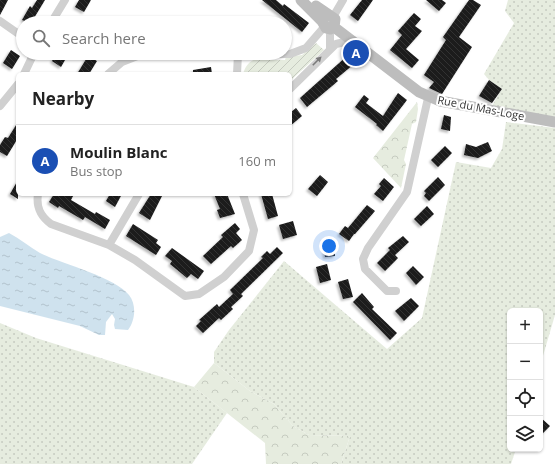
<!DOCTYPE html>
<html lang="en">
<head>
<meta charset="utf-8">
<style>
	body { margin:0; font-family:"Open Sans",sans-serif; background:#f2f2f2; color:#222 }
	.controls { position:absolute; right:12px; bottom:12px; display:grid; overflow:hidden; border-radius:6px; box-shadow:0 1px 3px #0004 }
	.controls button { width:36px; height:36px; display:grid; place-items:center; padding:0; border:0; border-bottom:1px solid #e0e0e0; background:#fff; color:#222; font:20px sans-serif }
	.you { position:absolute; left:329px; top:246px; width:14px; height:14px; margin:-10px; border:3px solid #fff; border-radius:50%; background:#1a73e8; box-shadow:0 0 0 6px #1a73e833 }
	.badge { display:grid; place-items:center; width:26px; height:26px; border-radius:50%; background:#111827; color:#fff; font-size:13px; font-weight:700 }
	.pin { position:absolute; translate:-50% -50%; border:2px solid #fff; box-shadow:0 1px 4px #0006 }
	.list { margin:0; padding:0; list-style:none }
	h2 { display:flex; justify-content:space-between; align-items:center; height:52px; margin:0; padding:0 16px; font-size:17px }
	h2 small { font-size:13px; font-weight:400; color:#767676 }
	.list li { display:grid; grid-template-columns:26px 1fr auto; gap:12px; align-items:center; box-sizing:border-box; height:72px; padding:0 16px; border-top:1px solid #e0e0e0 }
	.list b { display:block; font-size:15px; white-space:nowrap }
	.list p { margin:0; font-size:13px; white-space:nowrap; color:#767676 }
	.list em { font-size:13px; font-style:normal; color:#767676 }
	.icon { flex:none; width:22px; height:22px; fill:none; stroke:currentColor; stroke-width:2; stroke-linecap:round; stroke-linejoin:round }
	.map { position:relative; flex:none; width:555px; height:464px; overflow:hidden }
	.search { position:absolute; background:#fff; box-shadow:0 1px 3px #0004; left:16px; top:16px; width:276px; height:44px; display:flex; align-items:center; gap:10px; box-sizing:border-box; padding:0 14px; border-radius:22px; color:#767676; font-size:15px }
	.panel { position:absolute; background:#fff; box-shadow:0 1px 3px #0004; left:16px; top:72px; width:276px; height:124px; border-radius:6px }
	.map>svg:first-child { display:block }
</style>
</head>
<body>
<div class="map">
<svg width="555" height="464" viewBox="0 0 555 464">
	<defs>
		<pattern id="grass-dots" width="8" height="8" patternUnits="userSpaceOnUse"><rect width="8" height="8" fill="#e6ecdf"/><path d="M2 2h.1M6 6h.1" fill="none" stroke="#c6cbc0" stroke-width="1.8" stroke-linecap="round"/></pattern>
		<pattern id="forest-crowns" width="20" height="18" patternUnits="userSpaceOnUse"><rect width="20" height="18" fill="#e6ecdf"/><path d="M2 6a3 3 0 1 1 6 0M12 15a3 3 0 1 1 6 0" fill="none" stroke="#c6cbc0"/></pattern>
		<pattern id="garden-furrows" width="10" height="10" patternUnits="userSpaceOnUse"><rect width="10" height="10" fill="#e6ecdf"/><path d="M-1 1l2-2M0 10L10 0M9 11l2-2" fill="none" stroke="#c6cbc0"/></pattern>
		<pattern id="water-ripples" width="26" height="14" patternUnits="userSpaceOnUse"><rect width="26" height="14" fill="#cfe2ee"/><path d="M2 4q2-2 4 0t4 0M15 11q2-2 4 0t4 0" fill="none" stroke="#b2c2cd"/></pattern>
		<pattern id="building-back-hatch" width="6" height="6" patternUnits="userSpaceOnUse"><rect width="6" height="6" fill="#1a1a1a"/><path d="M-1 5l2 2M0 0l6 6M5-1l2 2" fill="none" stroke="#333"/></pattern>
		<filter id="shadow"><feDropShadow dx="-2" dy="2" stdDeviation="1" flood-color="#0004"/></filter>
	</defs>
	<rect width="100%" height="100%" fill="#fff"/>
	<path fill="url(#grass-dots)" d="M508 0H555V117L492 106 502 89 489 80 484 74 514 23 505 11Z
		M506 122 555 128V315L540 366V311H510V449H516L511 464H341L350 436 309 435 293 426 274 404 250 391 214 363V352L229 330 284 261 387 349 422 318 456 162 491 168 502 149Z
		M0 323 36 338 194 387 227 413 192 464H0Z"/>
	<path fill="url(#forest-crowns)" d="M417 102 418 109 416 122 412 124 404 160 406 164 401 188 373 158Z
		M214 363 250 391 274 404 293 426 309 435 350 436 341 464H266L265 443 194 387Z"/>
	<path fill="url(#garden-furrows)" d="M316 43 324 50 290 81V74H243C247 60 256 57 269 58L270 60H285L286 57 302 55Z"/>
	<path fill="url(#water-ripples)" d="M9 233C20 239 30 247 40 253 62 264 115 277 129 295 137 305 135 321 128 330L115 329 114 325 115 319 112 314 106 322 105 335H99L80 326 0 306V237Z"/>
	<path fill="url(#building-back-hatch)" filter="url(#shadow)" d="M0 0H8L0 15Z
		M37 0H45L31 23 22 20 30 6 32 8Z
		M79 0H91L84 12 75 7Z
		M262 0H276L283 6 284 4 309 23 302 32Z
		M362 0H373L358 21 350 15Z
		M426 0H442L446 3 439 11Z
		M469 0H473L481 5 459 37 472 47 442 94 429 88 434 82 424 75 446 40 443 37Z
		M414 13 421 19 415 26 422 31 406 49 419 60 412 68 390 50 402 35 398 31Z
		M11 50 20 56 12 69 3 63Z
		M57 53H69L61 67 52 61Z
		M88 56 97 61 89 74H77Z
		M347 56 354 64 336 79 338 81 307 107 300 98Z
		M211 67 212 74H193V70Z
		M489 80 502 89 492 103 479 96Z
		M398 93 407 100 383 131 376 125 377 124 355 107 364 95 369 99 366 103 383 116Z
		M296 108 302 116 290 126V113Z
		M444 115 451 117 450 131 441 129Z
		M18 122V138L7 156 0 152V145L5 137 8 138Z
		M488 142 492 151 478 158 464 155 466 144 476 147Z
		M445 146 452 153 438 167 431 160Z
		M320 175 328 182 317 196 308 189Z
		M438 177 445 185 429 201 424 196 426 193 424 191Z
		M384 178 394 187 383 201 374 194 381 186 379 184Z
		M18 180V199L10 194Z
		M54 194H74L71 200 95 214 96 212 110 220 105 229 85 217 83 220 59 206 58 208 49 202Z
		M110 194H122L115 207 106 201Z
		M151 194H163L150 220 139 213Z
		M214 194H227L235 214 220 218 217 210 220 209Z
		M261 194H272L278 216 268 219Z
		M367 205 375 211 355 234H354L349 241 339 234 345 226 348 228Z
		M427 206 434 214 421 226 414 219Z
		M293 221 297 235 283 239 279 225Z
		M235 223 240 229 236 233 242 240 233 248 231 246 211 264 203 256 223 237 221 235Z
		M133 224 158 240 156 243 161 247 156 255 126 236Z
		M403 236 409 242 395 255 398 258 385 271 377 263 390 250 388 248Z
		M334 238 335 256 325 257 323 239Z
		M277 247 283 253 241 294 243 296 231 307 233 309 221 320 219 318 203 333 196 326 201 321 199 320 217 304 219 307 233 294 230 290 263 258 261 257 267 251 270 254Z
		M172 248 204 271 198 279 191 274 187 278 170 264 172 261 165 256Z
		M327 264 331 280 320 283 316 267Z
		M413 266 424 277 416 285 406 273Z
		M348 279 353 297 343 299 338 282Z
		M362 293 374 307 372 309 397 333 390 340 353 302Z
		M411 298 419 306 404 321 395 311Z
		M540 417 550 426 540 436Z"/>
	<g fill="none" stroke-linecap="round" stroke-linejoin="round">
		<path stroke="#d0d0d0" stroke-width="8" d="M333 17 343 0
			M0 21 23 37
			M51 23 65 0
			M330 49V29
			M24 74 34 53
			M108 74 122 62 140 55 290 54 306 48 325 26
			M237 74 238 54
			M290 89 336 44 353 40
			M0 106 18 84
			M38 194C36 207 40 216 51 224L109 245 135 260 185 296 199 294 224 277 249 251 254 230 243 194
			M109 245 139 194
			M396 291H387L365 269 363 259 368 248 407 192 428 98"/>
		<path stroke="#bdbdbd" stroke-width="11" d="M301 0 322 21 326 28 330 29 334 27
			M316 6 335 19 334 27
			M334 27 419 92 440 101 555 122"/>
	</g>
	<defs><path id="oneway-solid" d="M-6-.8H1V-3.2L6.5 0L1 3.2V.8H-6Z"/></defs>
	<use fill="#7a7a7a" href="#oneway-solid" transform="translate(317 61) rotate(-45)"/>
	<g text-anchor="middle" stroke-width="4" stroke-linejoin="round" paint-order="stroke">
		<g font-size="11" fill="#333" stroke="#fff">
			<text transform="translate(481 108) rotate(11)" y="4">Rue du Mas-Loge</text>
		</g>
	</g>
</svg>
<div class="controls">
<button>+</button>
<button>−</button>
<button><svg class="icon" aria-label="locate" viewBox="0 0 24 24"><circle cx="12" cy="12" r="6"/><path d="M12 2v4M12 18v4M2 12h4M18 12h4"/></svg></button>
<button><svg class="icon" aria-label="layers" viewBox="0 0 24 24"><path d="M12 4l9 5-9 5-9-5zM3 14l9 5 9-5"/></svg></button>
</div>
<div class="you"></div>
<div class="pin badge" style="left:356px;top:53px;background:#1a4fb4">A</div>
<div class="search"><svg class="icon" aria-label="search" viewBox="0 0 24 24"><circle cx="10" cy="10" r="6"/><path d="M15 15l6 6"/></svg>Search here</div>
<section class="panel">
<h2>Nearby<small></small></h2>
<ul class="list">
<li><span class="badge" style="background:#1a4fb4">A</span><div><b>Moulin Blanc</b><p>Bus stop</p></div><em>160 m</em></li>
</ul>
</section>
</div>
</body>
</html>
